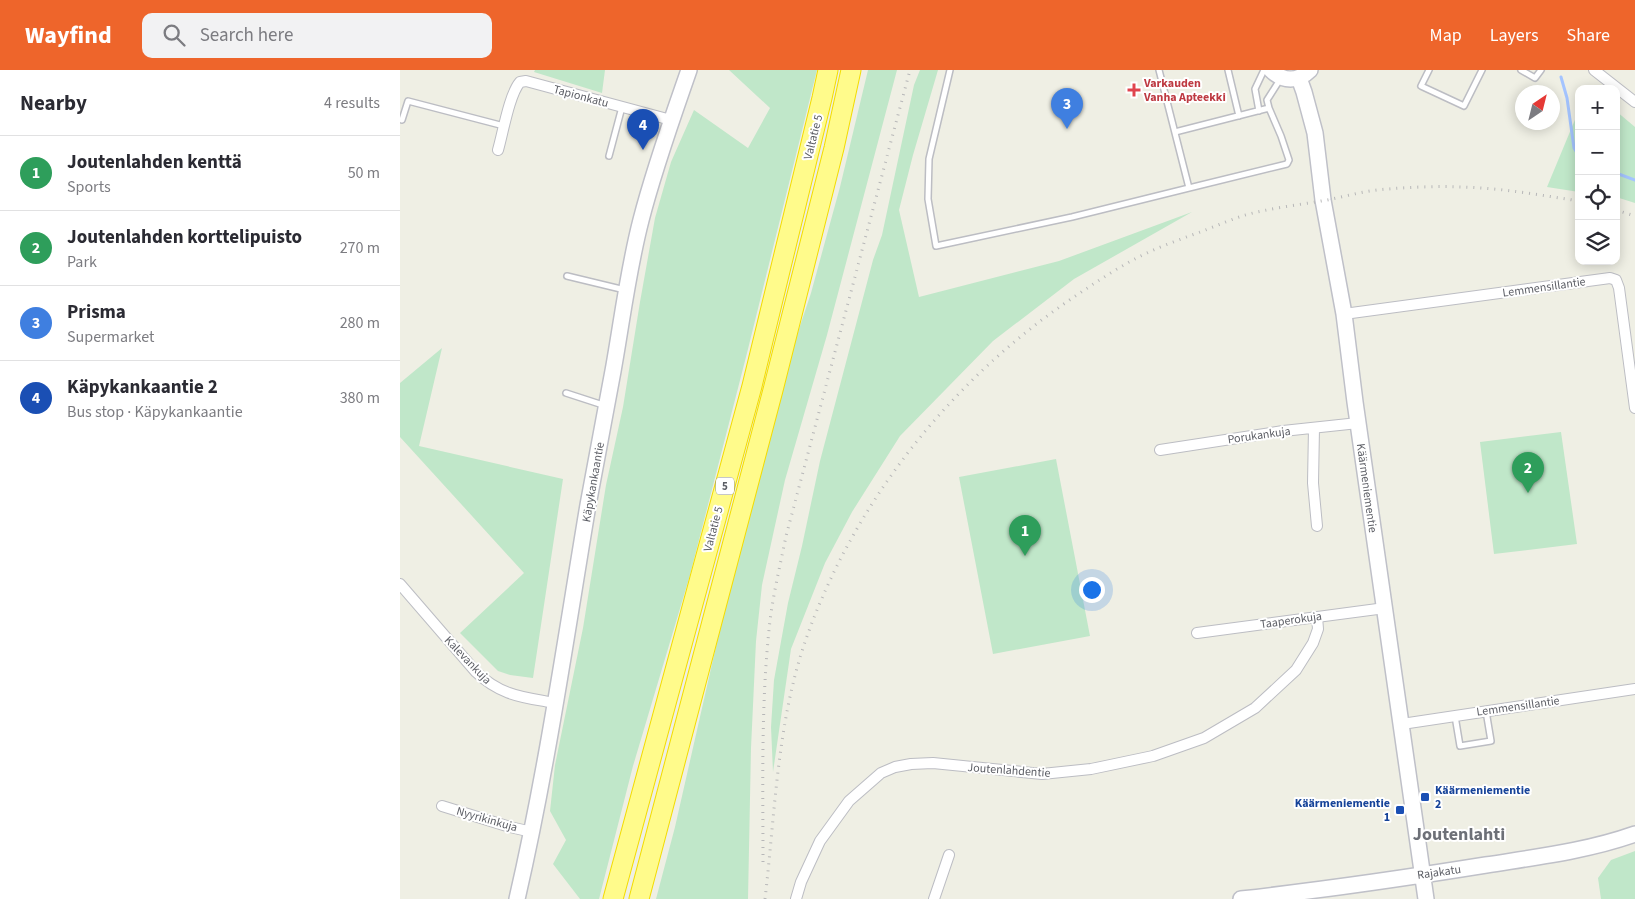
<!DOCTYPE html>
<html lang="en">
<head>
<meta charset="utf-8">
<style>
	body { margin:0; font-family:"Source Sans 3",sans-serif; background:#f2f2f3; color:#2b2b33 }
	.controls { position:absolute; right:15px; top:15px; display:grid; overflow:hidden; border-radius:10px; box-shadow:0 2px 12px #0003 }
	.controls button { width:45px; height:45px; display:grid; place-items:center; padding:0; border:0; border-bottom:1px solid #e1e1e2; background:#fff; color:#2b2b33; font:25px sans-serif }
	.compass { position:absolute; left:1115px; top:15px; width:45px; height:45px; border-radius:50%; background:#fff; box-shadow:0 2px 12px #0003; rotate:35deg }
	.you { position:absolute; left:691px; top:519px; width:18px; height:18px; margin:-12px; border:4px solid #fff; border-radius:50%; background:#1a73e8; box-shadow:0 0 0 8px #1a73e833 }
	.badge { display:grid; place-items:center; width:32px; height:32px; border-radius:50%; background:#ee652b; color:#fff; font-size:16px; font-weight:700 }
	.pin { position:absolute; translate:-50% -41px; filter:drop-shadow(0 1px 2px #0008) }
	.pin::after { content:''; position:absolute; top:26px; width:18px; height:15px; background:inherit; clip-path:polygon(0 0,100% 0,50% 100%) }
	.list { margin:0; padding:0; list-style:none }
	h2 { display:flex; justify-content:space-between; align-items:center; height:65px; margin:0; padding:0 20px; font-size:21px }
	h2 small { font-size:16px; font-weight:400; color:#7c7c81 }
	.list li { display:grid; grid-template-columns:32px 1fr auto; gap:15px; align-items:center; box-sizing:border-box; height:75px; padding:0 20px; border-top:1px solid #e1e1e2 }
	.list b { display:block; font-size:19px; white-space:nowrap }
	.list p { margin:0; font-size:16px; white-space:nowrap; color:#7c7c81 }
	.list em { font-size:16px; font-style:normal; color:#7c7c81 }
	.icon { flex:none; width:28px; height:28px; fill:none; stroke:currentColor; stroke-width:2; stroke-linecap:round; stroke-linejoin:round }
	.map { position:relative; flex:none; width:1235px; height:829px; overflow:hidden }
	header { display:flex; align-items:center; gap:30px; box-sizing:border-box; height:70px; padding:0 25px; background:#ee652b; color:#fff }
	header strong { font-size:24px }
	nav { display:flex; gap:28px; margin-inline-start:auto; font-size:18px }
	.search { width:350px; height:45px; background:#f2f2f3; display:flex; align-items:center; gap:12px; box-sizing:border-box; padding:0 18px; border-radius:10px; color:#7c7c81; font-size:19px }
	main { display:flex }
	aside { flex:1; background:#fff }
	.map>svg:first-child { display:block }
</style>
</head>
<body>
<header>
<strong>Wayfind</strong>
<div class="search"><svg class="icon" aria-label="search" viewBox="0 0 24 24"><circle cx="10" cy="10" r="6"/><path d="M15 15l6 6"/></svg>Search here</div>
<nav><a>Map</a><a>Layers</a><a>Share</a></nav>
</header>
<main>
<aside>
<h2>Nearby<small>4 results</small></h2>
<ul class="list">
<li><span class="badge" style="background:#2e9e5b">1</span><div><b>Joutenlahden kenttä</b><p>Sports</p></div><em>50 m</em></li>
<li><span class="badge" style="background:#2e9e5b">2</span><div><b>Joutenlahden korttelipuisto</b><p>Park</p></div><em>270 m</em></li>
<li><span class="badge" style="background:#3f7fe0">3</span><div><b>Prisma</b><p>Supermarket</p></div><em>280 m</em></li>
<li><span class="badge" style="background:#1a4fb4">4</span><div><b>Käpykankaantie 2</b><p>Bus stop · Käpykankaantie</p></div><em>380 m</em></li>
</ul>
</aside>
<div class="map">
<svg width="1235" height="829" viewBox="0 0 1235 829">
	<rect width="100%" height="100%" fill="#efefe4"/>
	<path fill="#c0e7c9" d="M135 0H205L202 23 134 2Z
		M329 0H417L347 283 290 505 233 696 199 829H180L153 794 166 770 150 741 155 695 183 558 206 415 223 337 240 232 255 148 271 92 294 40 348 78 370 38Z
		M468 0H497L427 265 385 410 362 515 356 571 351 678 348 829H256L275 757 317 572 355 422 392 280 411 223 440 117Z
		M520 0H538L513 85 499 140 519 227 659 191 792 142 674 209 593 271 500 366 452 442 425 493 391 579 373 702 371 657 374 610 388 533 402 476 420 391 473 190 482 165 514 15Z
		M1179 40V122L1147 117Z
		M1216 41 1235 57V133L1216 127Z
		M42 278 19 376 163 409 133 608 110 605 98 601 60 563 124 503 0 367V313Z
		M1161 362 1177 474 1094 484 1080 372Z
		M656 389 690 566 593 584 559 407Z
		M1235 781V829H1201L1198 808 1211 790Z"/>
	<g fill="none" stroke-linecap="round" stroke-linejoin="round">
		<path stroke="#a4c4ff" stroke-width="3" d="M1161 7 1167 28 1174 78 1179 86
			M1216 103 1235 110"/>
		<defs>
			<path id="lane" d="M550 0 529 89 528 129 536 176 672 147 789 118
				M759 0 789 118 887 94 889 90 881 66 869 38 867 30 881 8
				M828 0 839 46
				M1029 0 1021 16 1064 36 1082 0
				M1121 0 1135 8 1141 0
				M859 41 855 19 864 0
				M2 50 8 31 104 56
				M775 62 869 38
				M209 86 222 37
				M167 206 225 220
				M166 323 206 336
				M1055 646 1060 676 1091 671 1086 641"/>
			<path id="street" d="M1194 0 1235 32
				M98 80C103 63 109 25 120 12L126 11 271 50
				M944 244 1210 208 1216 210 1219 218 1235 338
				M914 358 913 413 917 456
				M760 380 883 361 958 353
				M0 514 76 602C101 626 123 627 155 633
				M797 563 985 538
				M1002 654 1235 619
				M42 736 110 757 132 762
				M396 829 401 812 420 771 449 731 481 703 495 697 511 694 533 693 642 704 691 699 753 686 804 668 855 638 896 600 913 573 918 559 917 547
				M534 829 549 785"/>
			<path id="secondary" d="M871 0C883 12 898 12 910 0
				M899 8 904 22 915 63 923 130 944 244 955 332 1026 829
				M117 829C147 699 166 566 188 435 196 390 205 346 213 301 222 251 228 200 241 150 254 99 272 49 289 0
				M841 829C923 820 1005 808 1086 795 1136 787 1187 781 1235 764"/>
			<path id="highway" d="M213 829 352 316 422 28 428 0
				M239 829 373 320 434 78 451 0"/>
		</defs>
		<use href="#lane" stroke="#bcbdc3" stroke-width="8"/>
		<use href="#street" stroke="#bcbdc3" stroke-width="12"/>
		<use href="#secondary" stroke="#bfc0c8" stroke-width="18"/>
		<use href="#highway" stroke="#f3dc00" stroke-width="21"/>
		<use href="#lane" stroke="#fff" stroke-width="5"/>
		<use href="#street" stroke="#fff" stroke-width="10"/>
		<use href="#secondary" stroke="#fff" stroke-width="15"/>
		<use href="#highway" stroke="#fffb8b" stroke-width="19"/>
		<path stroke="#b7b7b8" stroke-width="3" stroke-dasharray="1 6" stroke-linecap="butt" d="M1216 140 1235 146
			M363 792C363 715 361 637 369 560 372 528 380 497 386 466L510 0
			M365 829C375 744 377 654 405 572 454 430 555 305 680 223 702 208 725 193 749 182 762 176 776 171 789 166 807 160 824 152 842 146 869 138 899 135 927 130 947 126 967 120 988 119 1012 117 1038 116 1062 117 1101 118 1140 125 1179 131"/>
	</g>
	<path fill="#e0444e" stroke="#fff" stroke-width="2" d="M731.5 12.5h5v5h5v5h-5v5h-5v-5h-5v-5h5z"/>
	<g fill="#1a4fb4" stroke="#fff" stroke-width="2">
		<rect x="1020" y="722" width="10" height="10" rx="2.5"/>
		<rect x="995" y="735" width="10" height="10" rx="2.5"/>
	</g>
	<g text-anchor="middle" stroke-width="4" stroke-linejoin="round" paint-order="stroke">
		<rect fill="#fff" stroke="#8d8e93" stroke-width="1" x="316" y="407.5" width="18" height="17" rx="4"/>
		<g font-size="11" font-weight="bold" fill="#5c5e65">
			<text x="325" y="420">5</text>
		</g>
		<g font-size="12" font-weight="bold" fill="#be3a42" stroke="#fff" text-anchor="start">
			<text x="744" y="17">Varkauden<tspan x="744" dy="14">Vanha Apteekki</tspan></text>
		</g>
		<g font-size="12" fill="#5c5e65" stroke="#fff">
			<text transform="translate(181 26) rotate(15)" y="4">Tapionkatu</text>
			<text transform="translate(413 67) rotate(-76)" y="4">Valtatie 5</text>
			<text transform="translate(1144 217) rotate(-8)" y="4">Lemmensillantie</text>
			<text transform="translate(859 365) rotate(-8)" y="4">Porukankuja</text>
			<text transform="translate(193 412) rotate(-80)" y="4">Käpykankaantie</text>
			<text transform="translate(967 418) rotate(82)" y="4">Käärmeniementie</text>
			<text transform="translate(313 459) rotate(-75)" y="4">Valtatie 5</text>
			<text transform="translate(891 550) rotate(-8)" y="4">Taaperokuja</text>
			<text transform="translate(68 590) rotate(46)" y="4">Kalevankuja</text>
			<text transform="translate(1118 636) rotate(-8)" y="4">Lemmensillantie</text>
			<text transform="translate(609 700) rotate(4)" y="4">Joutenlahdentie</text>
			<text transform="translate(87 749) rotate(16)" y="4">Nyyrikinkuja</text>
			<text transform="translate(1039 802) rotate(-8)" y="4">Rajakatu</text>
		</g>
		<g font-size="12" font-weight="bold" fill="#164399" stroke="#fff" text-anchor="start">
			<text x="1035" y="724">Käärmeniementie<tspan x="1035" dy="14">2</tspan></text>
			<text x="990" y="737" text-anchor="end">Käärmeniementie<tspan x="990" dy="14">1</tspan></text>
		</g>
		<g font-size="18" font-weight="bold" fill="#6d7077" stroke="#fff">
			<text x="1059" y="770">Joutenlahti</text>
		</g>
	</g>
</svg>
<div class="controls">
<button>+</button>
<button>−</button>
<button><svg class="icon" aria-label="locate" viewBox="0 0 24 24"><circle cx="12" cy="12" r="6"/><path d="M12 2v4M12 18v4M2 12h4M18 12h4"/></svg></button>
<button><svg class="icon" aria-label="layers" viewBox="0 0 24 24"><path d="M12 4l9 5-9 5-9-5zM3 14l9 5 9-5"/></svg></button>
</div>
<svg class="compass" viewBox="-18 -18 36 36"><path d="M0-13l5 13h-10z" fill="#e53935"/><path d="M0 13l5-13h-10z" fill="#7c7c81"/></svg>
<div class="you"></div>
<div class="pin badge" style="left:625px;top:486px;background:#2e9e5b">1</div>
<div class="pin badge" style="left:1128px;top:423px;background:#2e9e5b">2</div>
<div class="pin badge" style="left:667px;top:59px;background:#3f7fe0">3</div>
<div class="pin badge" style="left:243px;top:80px;background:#1a4fb4">4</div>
</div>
</main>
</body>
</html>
